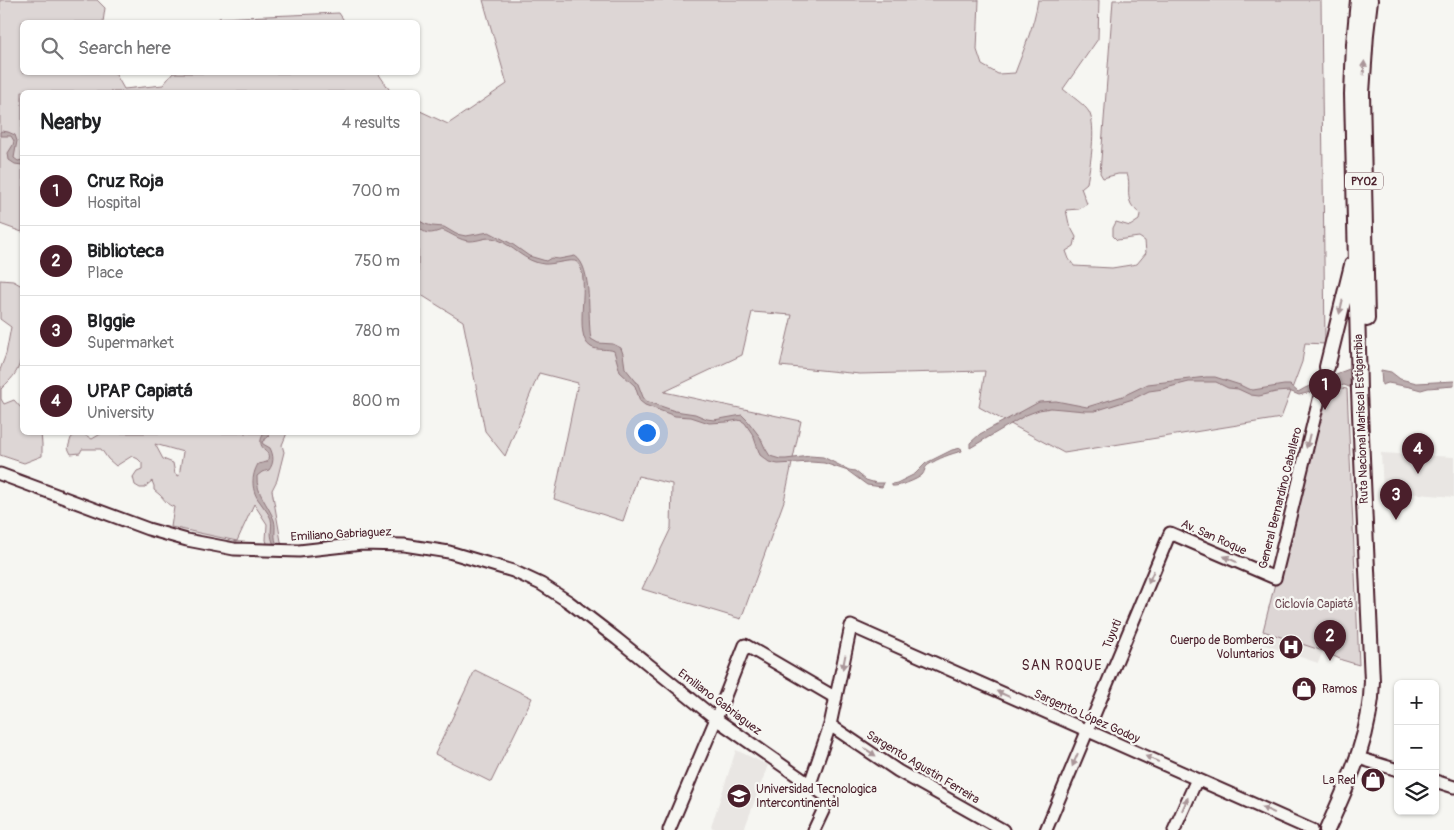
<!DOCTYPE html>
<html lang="en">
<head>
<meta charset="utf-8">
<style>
	body { margin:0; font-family:Pangolin,sans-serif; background:#f6f6f6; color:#202124 }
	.controls { position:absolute; right:15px; bottom:15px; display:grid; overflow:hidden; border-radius:8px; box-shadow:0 1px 4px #0004 }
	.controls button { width:45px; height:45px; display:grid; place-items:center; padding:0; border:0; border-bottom:1px solid #e0e0e0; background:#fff; color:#202124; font:25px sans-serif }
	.you { position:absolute; left:646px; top:432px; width:18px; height:18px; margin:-12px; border:4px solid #fff; border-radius:50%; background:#1a73e8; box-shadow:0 0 0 8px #1a73e833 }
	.badge { display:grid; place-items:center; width:32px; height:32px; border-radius:50%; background:#4a1f2b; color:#fff; font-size:16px; font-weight:700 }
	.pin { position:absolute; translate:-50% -41px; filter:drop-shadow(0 1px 2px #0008) }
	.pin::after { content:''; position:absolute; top:26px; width:18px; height:15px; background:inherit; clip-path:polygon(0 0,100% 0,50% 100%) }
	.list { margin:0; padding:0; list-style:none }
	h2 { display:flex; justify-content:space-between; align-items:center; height:65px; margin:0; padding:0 20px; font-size:21px }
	h2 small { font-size:16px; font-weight:400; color:#757577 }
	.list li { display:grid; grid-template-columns:32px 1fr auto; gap:15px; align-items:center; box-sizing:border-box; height:70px; padding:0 20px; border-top:1px solid #e0e0e0 }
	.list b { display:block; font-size:19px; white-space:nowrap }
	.list p { margin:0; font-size:16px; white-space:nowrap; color:#757577 }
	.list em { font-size:16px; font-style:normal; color:#757577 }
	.icon { flex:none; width:28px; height:28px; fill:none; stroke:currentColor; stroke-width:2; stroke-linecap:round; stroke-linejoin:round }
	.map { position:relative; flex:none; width:1454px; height:830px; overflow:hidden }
	.search { position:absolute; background:#fff; box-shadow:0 1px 4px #0004; left:20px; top:20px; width:400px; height:55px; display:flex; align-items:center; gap:12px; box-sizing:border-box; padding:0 18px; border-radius:8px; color:#757577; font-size:19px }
	.panel { position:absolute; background:#fff; box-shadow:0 1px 4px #0004; left:20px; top:90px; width:400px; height:345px; border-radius:8px }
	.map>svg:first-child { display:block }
</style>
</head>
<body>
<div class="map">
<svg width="1454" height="830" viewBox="0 0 1454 830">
	<rect width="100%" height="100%" fill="#f6f6f2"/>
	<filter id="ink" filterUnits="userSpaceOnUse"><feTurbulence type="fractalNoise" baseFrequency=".02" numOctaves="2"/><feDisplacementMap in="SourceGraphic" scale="10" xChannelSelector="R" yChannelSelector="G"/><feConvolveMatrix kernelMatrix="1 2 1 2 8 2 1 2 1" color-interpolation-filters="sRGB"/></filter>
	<g filter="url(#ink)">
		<path fill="#e9e6e3" d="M1381 453 1454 457V497L1383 491Z
			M1263 631 1323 651 1318 663 1259 643Z
			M736 750 768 765 744 830H717L711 827Z"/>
		<path fill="#ddd6d5" stroke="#947a80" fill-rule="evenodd" d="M0 0H97L105 8 103 22H22V72L115 73 124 89 163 85 173 73H378L391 92H22V232L0 224Z
			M483 0H979L977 50 982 65 998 74 1015 73C1024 49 1034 26 1038 0H1099L1098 39 1063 89C1070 95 1085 105 1089 112 1097 126 1090 167 1087 183L1081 188 1087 204 1079 209 1066 210 1069 224 1076 237 1074 246 1066 251 1069 259 1074 266 1112 268 1137 264 1146 253 1145 241 1139 237 1117 240 1113 236V228L1116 222 1130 226 1139 220 1140 214C1137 211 1133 208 1131 204 1126 194 1131 184 1127 174H1118L1103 178 1100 173 1113 0H1321L1325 344 1305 343 1302 362 1281 418 1064 453 979 407 985 371 860 374 780 366 792 315 752 312 742 355 664 392 801 421 784 501 741 619 642 589 671 528 672 484 638 476 623 521 554 499 578 383 539 373 505 456 485 431 463 321 418 293V110L448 124 507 84Z
			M339 13 345 22H215L219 18Z
			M0 280 13 281 22 286C23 306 26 351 18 368 15 376 7 383 1 389V399L4 404 14 400 22 409V432L41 433 42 444V456L24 463 0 455V370L6 354 11 327 0 319Z
			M1325 385 1347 389 1359 665 1342 660 1323 651 1263 631Z
			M104 432 111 434 110 433H287L282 445 284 452 277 480 272 490 282 547 268 546 266 540 267 524 254 504 237 541 171 527 174 507C167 505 165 500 160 495 158 493 156 492 154 490V486L152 481 147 485 145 488H140L135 485 133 477 137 471 142 469V463L138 459 132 456 116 466 108 459 101 449H82L80 453 71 454 68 448 71 438 77 433H82L92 439ZM155 444 183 452 179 476 175 474 173 463 163 459Z
			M475 670 532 698 491 782 435 754Z"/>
		<path fill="#bbadae" stroke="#8e747a" d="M2 131 8 132 15 135 17 141 14 158 18 161 22 160V165L15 164 9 160 8 153 13 145 14 141 11 136H0V132Z
			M418 220 425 224 432 226 444 227 456 234 466 236 489 232 512 244 529 256 546 261 551 258 559 259 575 256C593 267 587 318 591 339L598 343 613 344 621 348 623 354 625 368 638 384 643 397 646 401 675 411 695 414 707 419 714 420 742 415 747 420 760 437 765 448 770 456 780 459H786L810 456 823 457 849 470 855 471 866 480 876 483H884L882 487 867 485 848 471 824 463 811 462 778 464 769 462 760 455 753 435 745 423 742 421 738 420 727 422 709 423 691 417 675 416 645 405 640 401 635 386 620 372 614 351C607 348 598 351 591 347 571 335 593 278 577 262 573 258 552 265 544 264 524 262 513 245 496 239 486 236 480 241 470 241 460 241 451 233 442 230 431 234 426 235 418 227Z
			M1352 368V388L1344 385 1322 392 1329 381 1336 374Z
			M1381 370 1391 372 1400 379 1417 383 1454 381V386L1428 388 1421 390 1410 387 1388 383 1382 385Z
			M1206 377H1215L1240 385 1248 389 1253 390 1284 385H1290L1298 392 1305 388 1317 383 1315 391 1299 395 1289 391 1276 392 1259 396 1251 395 1238 389 1228 388 1216 382H1189L1177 385 1163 389 1149 391 1133 399 1095 411H1085L1051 408 1039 410 1026 415 970 448V443L980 434 1039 402 1056 401 1087 407 1123 396 1148 384Z
			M264 433H269V436L262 442 263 444 270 448C274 456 274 463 269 470L262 472 257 476C256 494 268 504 274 520 277 529 272 537 278 546H275C268 535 273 529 271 519 269 513 263 507 260 502 251 491 251 476 258 464L267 462C274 448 253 451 264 433Z
			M961 448 962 451C950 454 939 458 928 465 924 468 925 472 922 475 917 480 898 487 892 486V484L897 483 915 474 926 463 952 450Z"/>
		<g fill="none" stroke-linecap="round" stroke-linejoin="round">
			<defs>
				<path id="secondary" d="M0 474 148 529 187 540 234 549 299 551 362 544 404 545 449 552 513 571 541 584 569 602 617 639 716 719 829 798 814 830
					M830 725 898 771 1003 830
					M1365 760 1398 770
					M1435 781 1454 787
					M810 784 830 725 851 626 1312 830
					M669 830 716 719 745 645 836 698
					M1046 830 1170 533 1275 578 1327 367
					M1174 830 1197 779"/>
				<path id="highway" d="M1367 319 1362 93 1366 34 1370 0
					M1327 367 1352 265
					M1327 830C1349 781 1371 736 1372 681L1359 391 1352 94 1354 44 1358 0"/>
			</defs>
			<use href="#secondary" stroke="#4a1f2b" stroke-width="15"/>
			<use href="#highway" stroke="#4a1f2b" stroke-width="18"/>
			<use href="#secondary" stroke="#f6f6f2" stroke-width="11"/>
			<use href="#highway" stroke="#f6f6f2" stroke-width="14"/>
		</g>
		<defs><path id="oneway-solid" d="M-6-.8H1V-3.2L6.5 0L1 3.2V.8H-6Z" transform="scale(1.25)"/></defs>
		<g fill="#a99598">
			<use href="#oneway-solid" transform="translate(1364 68) rotate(-87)"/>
			<use href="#oneway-solid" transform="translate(1341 307) rotate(103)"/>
			<use href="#oneway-solid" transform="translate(1308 441) rotate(104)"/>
			<use href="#oneway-solid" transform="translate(1230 559) rotate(-156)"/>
			<use href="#oneway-solid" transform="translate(1151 577) rotate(113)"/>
			<use href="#oneway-solid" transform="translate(844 662) rotate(101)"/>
			<use href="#oneway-solid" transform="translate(1003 694) rotate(-156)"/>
			<use href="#oneway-solid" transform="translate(870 752) rotate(34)"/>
			<use href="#oneway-solid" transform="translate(1152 759) rotate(-156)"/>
			<use href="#oneway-solid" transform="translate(1075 760) rotate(113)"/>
			<use href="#oneway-solid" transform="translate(1185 804) rotate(-66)"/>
			<use href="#oneway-solid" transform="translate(1268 810) rotate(-156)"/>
		</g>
	</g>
	<defs>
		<symbol id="hospital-disc" viewBox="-11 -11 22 22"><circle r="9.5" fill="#4a1f2b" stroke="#f6f6f2"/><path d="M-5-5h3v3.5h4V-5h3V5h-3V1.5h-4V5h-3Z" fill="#fff"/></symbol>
		<symbol id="shop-disc" viewBox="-11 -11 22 22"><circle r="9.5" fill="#4a1f2b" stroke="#f6f6f2"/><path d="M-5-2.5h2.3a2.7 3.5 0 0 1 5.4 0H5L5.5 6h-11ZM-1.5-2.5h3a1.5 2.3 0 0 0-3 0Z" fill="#fff"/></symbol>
		<symbol id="university-disc" viewBox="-11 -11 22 22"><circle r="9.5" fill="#4a1f2b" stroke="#f6f6f2"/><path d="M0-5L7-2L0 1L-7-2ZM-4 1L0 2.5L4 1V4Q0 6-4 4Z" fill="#fff"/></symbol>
	</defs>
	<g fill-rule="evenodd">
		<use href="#hospital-disc" x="1277" y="633" width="28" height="28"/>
		<use href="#shop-disc" x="1290" y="675" width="28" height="28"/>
		<use href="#shop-disc" x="1359" y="766" width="28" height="28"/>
		<use href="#university-disc" x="725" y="782" width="28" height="28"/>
	</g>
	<g text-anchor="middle" stroke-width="4.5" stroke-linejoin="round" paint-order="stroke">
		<rect fill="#f6f6f2" stroke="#7e6067" stroke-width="1" x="1345" y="172.5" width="38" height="17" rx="4"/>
		<g font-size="11" font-weight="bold" fill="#4a1f2b">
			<text x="1364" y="185">PY02</text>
		</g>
		<g font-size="12" fill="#4a1f2b" stroke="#f6f6f2">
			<text transform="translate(1361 419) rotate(-92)" y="4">Ruta Nacional Mariscal Estigarribia</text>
			<text transform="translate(1280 498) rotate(-76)" y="4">General Bernardino Caballero</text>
			<text transform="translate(341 534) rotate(-3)" y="4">Emiliano Gabriaguez</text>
			<text transform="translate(1214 537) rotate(24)" y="4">Av. San Roque</text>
			<text transform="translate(1112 634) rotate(-67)" y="4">Tuyuti</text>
			<text transform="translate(720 702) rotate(37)" y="4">Emiliano Gabriaguez</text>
			<text transform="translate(1087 716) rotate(24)" y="4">Sargento López Godoy</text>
			<text transform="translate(923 767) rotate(31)" y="4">Sargento Agustin Ferreira</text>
		</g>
		<g font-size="12" fill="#6f4d56" stroke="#f6f6f2">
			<text x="1314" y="608">Ciclovía Capiatá</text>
		</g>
		<g font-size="12" fill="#4a1f2b" stroke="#f6f6f2" text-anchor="end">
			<text x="1274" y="644">Cuerpo de Bomberos<tspan x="1274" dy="14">Voluntarios</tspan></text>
			<text x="1322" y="693" text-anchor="start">Ramos</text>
			<text x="1356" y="784">La Red</text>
			<text x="756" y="793" text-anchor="start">Universidad Tecnologica<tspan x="756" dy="14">Intercontinental</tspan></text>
		</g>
		<g font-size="14" letter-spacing="1" fill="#4a1f2b" stroke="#f6f6f2">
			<text x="1062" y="670">SAN ROQUE</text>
		</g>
	</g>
</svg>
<div class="controls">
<button>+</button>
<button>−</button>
<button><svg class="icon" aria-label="layers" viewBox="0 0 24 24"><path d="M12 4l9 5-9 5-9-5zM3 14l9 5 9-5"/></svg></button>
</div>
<div class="you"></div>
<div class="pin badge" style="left:1325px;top:410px">1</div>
<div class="pin badge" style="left:1330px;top:661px">2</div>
<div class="pin badge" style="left:1396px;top:520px">3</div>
<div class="pin badge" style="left:1418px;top:474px">4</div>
<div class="search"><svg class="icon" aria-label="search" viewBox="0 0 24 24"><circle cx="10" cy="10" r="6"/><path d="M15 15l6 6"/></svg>Search here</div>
<section class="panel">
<h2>Nearby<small>4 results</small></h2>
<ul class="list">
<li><span class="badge">1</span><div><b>Cruz Roja</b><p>Hospital</p></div><em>700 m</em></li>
<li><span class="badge">2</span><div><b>Biblioteca</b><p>Place</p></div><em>750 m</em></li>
<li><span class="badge">3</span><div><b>BIggie</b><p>Supermarket</p></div><em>780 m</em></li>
<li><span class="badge">4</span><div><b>UPAP Capiatá</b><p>University</p></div><em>800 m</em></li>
</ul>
</section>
</div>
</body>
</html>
